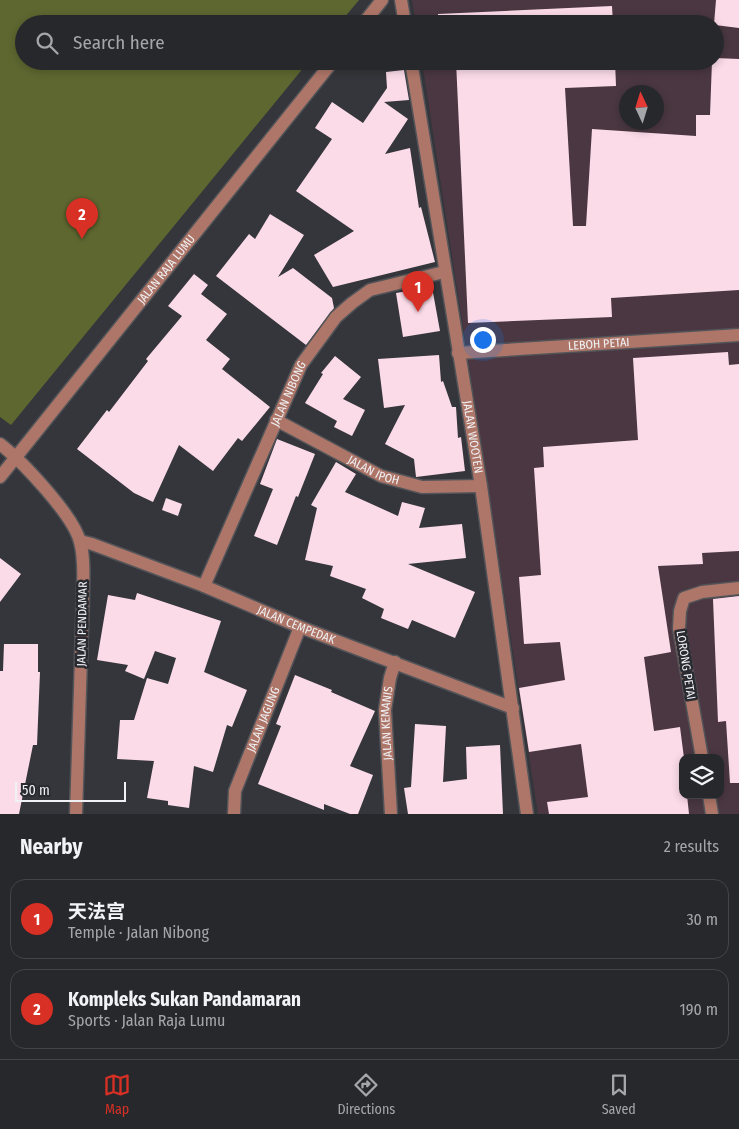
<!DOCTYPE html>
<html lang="en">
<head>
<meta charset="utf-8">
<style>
	body { margin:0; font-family:"Fira Sans Condensed","Noto Sans SC",sans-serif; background:#2f3034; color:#f1f3f6 }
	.controls { position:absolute; right:15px; bottom:15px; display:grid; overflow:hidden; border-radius:10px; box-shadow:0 2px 8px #0003 }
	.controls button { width:45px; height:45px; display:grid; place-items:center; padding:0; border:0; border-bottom:1px solid #434448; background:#27282c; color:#f1f3f6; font:25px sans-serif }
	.compass { position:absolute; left:619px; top:85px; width:45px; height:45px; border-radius:50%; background:#27282c; box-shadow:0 2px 8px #0003; rotate:356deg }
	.scale { position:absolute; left:15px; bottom:12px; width:111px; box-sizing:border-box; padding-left:5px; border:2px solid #f0f1f5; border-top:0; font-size:14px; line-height:18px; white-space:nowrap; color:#f0f1f5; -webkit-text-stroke:4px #2a2b31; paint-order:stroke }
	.you { position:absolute; left:482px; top:339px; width:18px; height:18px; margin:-12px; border:4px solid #fff; border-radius:50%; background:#1a73e8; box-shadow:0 0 0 8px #1a73e833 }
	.badge { display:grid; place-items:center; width:32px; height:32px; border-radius:50%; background:#d93025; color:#fff; font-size:16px; font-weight:700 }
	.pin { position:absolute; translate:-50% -41px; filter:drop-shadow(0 1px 2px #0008) }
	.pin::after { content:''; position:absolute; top:26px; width:18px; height:15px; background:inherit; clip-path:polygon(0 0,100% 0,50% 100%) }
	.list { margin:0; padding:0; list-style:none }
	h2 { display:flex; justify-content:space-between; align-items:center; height:65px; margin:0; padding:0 20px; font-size:21px }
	h2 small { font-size:16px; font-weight:400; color:#a4a6a9 }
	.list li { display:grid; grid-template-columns:32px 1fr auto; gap:15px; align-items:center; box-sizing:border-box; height:80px; margin:0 10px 10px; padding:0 10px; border:1px solid #434448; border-radius:15px }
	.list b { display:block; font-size:19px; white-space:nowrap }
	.list p { margin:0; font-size:16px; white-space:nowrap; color:#a4a6a9 }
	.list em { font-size:16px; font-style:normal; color:#a4a6a9 }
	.icon { flex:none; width:28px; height:28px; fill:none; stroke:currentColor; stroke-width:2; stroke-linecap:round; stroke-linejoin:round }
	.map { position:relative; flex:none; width:739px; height:814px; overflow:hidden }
	.search { position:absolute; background:#27282c; box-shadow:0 2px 8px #0003; left:15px; right:15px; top:15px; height:55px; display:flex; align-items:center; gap:12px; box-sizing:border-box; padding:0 18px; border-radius:28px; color:#a4a6a9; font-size:19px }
	.sheet { height:245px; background:#27282c }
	nav { display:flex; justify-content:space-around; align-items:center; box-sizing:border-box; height:70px; border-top:1px solid #434448; background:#27282c; font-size:14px; color:#a4a6a9 }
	nav a { display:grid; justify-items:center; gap:2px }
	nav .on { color:#d93025 }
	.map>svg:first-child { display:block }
</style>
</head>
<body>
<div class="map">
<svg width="739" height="814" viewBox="0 0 739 814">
	<rect width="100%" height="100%" fill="#34363b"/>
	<path fill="#4a3741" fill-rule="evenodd" d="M412 0H739V814H538L422 61H715V24H416ZM626 92H656V122H626ZM683 758H720V795H683Z"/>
	<path fill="#5e6730" d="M0 0H359L339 24H24V61H309L11 425 0 417Z"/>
	<path fill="#fcdbe9" d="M716 0H739V28L715 25 714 24Z
		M612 6 613 24H438V14Z
		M715 58 739 59V290L611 298 612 317 468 323 456 61H615L616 86 565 88 573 226H586L592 129 696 136V115H710L712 61H715Z
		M404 70 409 100 384 102 408 119 385 154 410 148 419 208 421 207 435 262 333 287 314 255 354 231 296 191 332 139 315 128 332 102 363 123 387 88 386 72Z
		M270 214 304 235 278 277 293 268 332 298 334 308 306 345 216 276 249 234 255 239Z
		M194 274 208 285 201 294 227 314 206 340 230 359 222 369 270 407 242 441 238 438 213 471 179 445 153 502 134 493 77 449 107 410 109 412 148 361 146 359 182 316 168 306Z
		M432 287 440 331 403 337 396 293Z
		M728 352 729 365 739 364V551L702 553 703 564 658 566 671 652 644 657 654 731 680 727 684 758 683 795H687L689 814H549L547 802 588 797 581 744 529 752 519 688 565 680 560 642 524 644 519 577 541 575 534 468 544 467 543 447 638 440 633 358Z
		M439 355 441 382 443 381 452 407H456L458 438 461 437 465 471 416 477 414 459 385 444 405 405 384 408 378 359Z
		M335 356 361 377 343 399 365 410 352 436 334 427 337 421 305 403 323 374 321 373Z
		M277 439 315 454 298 497 296 496 277 545 254 536 273 489 260 484Z
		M336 462 356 474 345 492 398 516 402 502 425 508 419 528 462 524 466 558 408 564 475 592 455 638 412 620 408 629 381 618 384 609 362 598 366 589 330 576 333 566 305 560 317 508 311 505Z
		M166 498 182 504 178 516 162 510Z
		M0 558 21 574 0 602Z
		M137 593 221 621 204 672 247 690 232 727 227 725 213 772 194 766 189 808 168 805V801L147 798 154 761 117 759 120 720H134L147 678 168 684 176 658 155 651 144 679 125 671 128 665 97 660 108 595 135 600Z
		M739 596V783H730L726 721 718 722 713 599Z
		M4 644H38V672H40L37 745H33L19 814H0V671H3Z
		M295 675 332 690 331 692 375 711 350 766 373 775 358 814H350L324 804V810L258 784 281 726 276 724Z
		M415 724 446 726 443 782 467 779 466 747 500 745 503 814H408L404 788 411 787Z"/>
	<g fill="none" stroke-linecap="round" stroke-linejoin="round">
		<defs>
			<g id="minor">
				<path d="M401 0 405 24"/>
				<path d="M363 24 382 0"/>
				<path id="s1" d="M411 61 481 486 527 814"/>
				<path id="s2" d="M458 353 739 335"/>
				<path id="s3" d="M276 420 381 476 422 487 481 486"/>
				<path d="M0 444C22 461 74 516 80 542 85 559 83 579 83 596L76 814"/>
				<path id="s4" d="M0 477 333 61"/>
				<path id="s5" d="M80 541 92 544 204 586 300 627 513 708"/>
				<path id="s6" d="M204 586 301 365 336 317 352 303 370 290 444 272"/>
				<path d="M702 758 679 628 680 611 684 598 702 592 739 588"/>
				<path d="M709 795 712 814"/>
				<path id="s7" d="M234 814 235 791 300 627"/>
				<path id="s8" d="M391 814 385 710 390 678 395 662"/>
			</g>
		</defs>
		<use href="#minor" stroke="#525459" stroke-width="15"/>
		<use href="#minor" stroke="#ae7668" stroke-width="12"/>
	</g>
	<g text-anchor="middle" stroke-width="5" stroke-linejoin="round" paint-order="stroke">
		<g font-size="12" fill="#f0f1f5" stroke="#2a2b31">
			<text dy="4" stroke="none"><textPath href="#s4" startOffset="266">JALAN RAJA LUMU</textPath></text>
			<text dy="4" stroke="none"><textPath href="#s2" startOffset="141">LEBOH PETAI</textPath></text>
			<text dy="4" stroke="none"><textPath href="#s6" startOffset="210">JALAN NIBONG</textPath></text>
			<text dy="4" stroke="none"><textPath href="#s1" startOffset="381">JALAN WOOTEN</textPath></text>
			<text dy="4" stroke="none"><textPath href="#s3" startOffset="110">JALAN IPOH</textPath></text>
			<text transform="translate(82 624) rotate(-89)" y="4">JALAN PENDAMAR</text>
			<text dy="4" stroke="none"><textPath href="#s5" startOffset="232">JALAN CEMPEDAK</textPath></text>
			<text transform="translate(686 665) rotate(81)" y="4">LORONG PETAI</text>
			<text dy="4" stroke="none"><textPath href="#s7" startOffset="100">JALAN JAGUNG</textPath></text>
			<text dy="4" stroke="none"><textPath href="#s8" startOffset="91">JALAN KEMANIS</textPath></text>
		</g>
	</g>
</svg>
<div class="controls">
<button><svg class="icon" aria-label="layers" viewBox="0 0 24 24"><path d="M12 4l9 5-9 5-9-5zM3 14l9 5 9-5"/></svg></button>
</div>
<svg class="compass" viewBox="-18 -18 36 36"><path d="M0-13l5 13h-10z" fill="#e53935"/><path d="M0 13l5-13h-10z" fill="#a4a6a9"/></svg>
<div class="scale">50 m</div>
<div class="you"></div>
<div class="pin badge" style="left:418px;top:312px">1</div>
<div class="pin badge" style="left:82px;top:239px">2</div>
<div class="search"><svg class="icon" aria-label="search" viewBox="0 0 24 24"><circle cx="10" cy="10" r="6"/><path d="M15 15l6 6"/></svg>Search here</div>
</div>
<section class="sheet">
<h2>Nearby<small>2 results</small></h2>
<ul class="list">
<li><span class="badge">1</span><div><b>天法宫</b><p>Temple · Jalan Nibong</p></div><em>30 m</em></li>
<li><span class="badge">2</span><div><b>Kompleks Sukan Pandamaran</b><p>Sports · Jalan Raja Lumu</p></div><em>190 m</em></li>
</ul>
</section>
<nav>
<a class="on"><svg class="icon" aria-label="map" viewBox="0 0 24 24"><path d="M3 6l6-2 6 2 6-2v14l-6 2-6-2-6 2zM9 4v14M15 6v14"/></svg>Map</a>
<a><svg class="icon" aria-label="directions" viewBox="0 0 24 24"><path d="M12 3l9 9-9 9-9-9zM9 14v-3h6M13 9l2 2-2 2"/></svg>Directions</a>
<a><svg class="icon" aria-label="saved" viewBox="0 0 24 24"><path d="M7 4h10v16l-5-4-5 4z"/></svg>Saved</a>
</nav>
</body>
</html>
